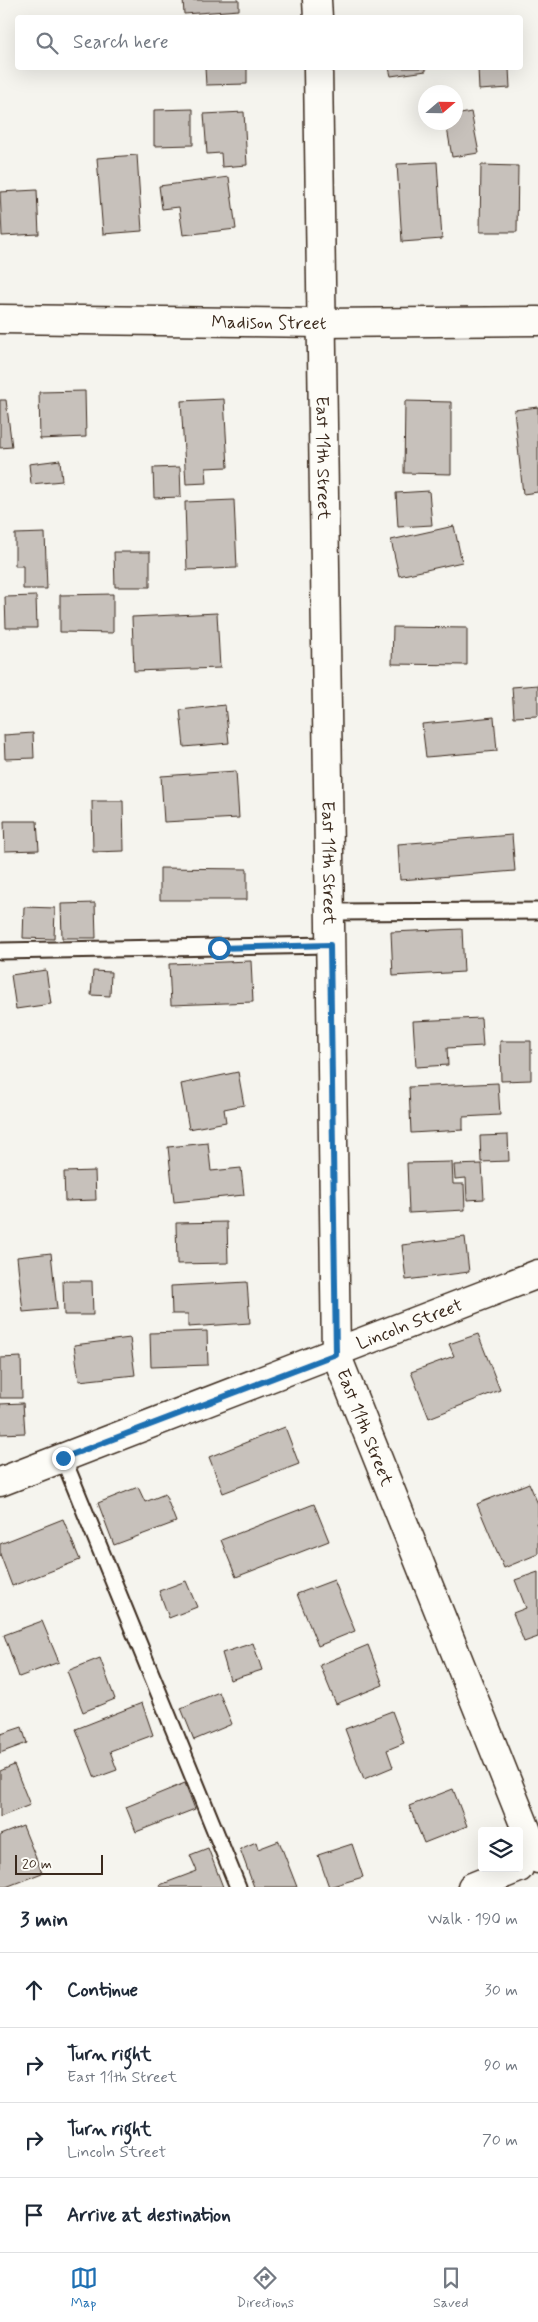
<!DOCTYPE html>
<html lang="en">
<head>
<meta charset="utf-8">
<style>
	body { margin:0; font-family:Mynerve,sans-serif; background:#f2f2f3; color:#1f2937 }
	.controls { position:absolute; right:15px; bottom:15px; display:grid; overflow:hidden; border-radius:5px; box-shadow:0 5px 20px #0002 }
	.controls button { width:45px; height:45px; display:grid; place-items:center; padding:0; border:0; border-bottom:1px solid #e0e1e3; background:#fff; color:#1f2937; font:25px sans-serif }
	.compass { position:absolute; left:418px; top:85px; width:45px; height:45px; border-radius:50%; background:#fff; box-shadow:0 5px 20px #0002; rotate:70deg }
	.scale { position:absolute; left:15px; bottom:12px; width:88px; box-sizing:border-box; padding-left:5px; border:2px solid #3b2a1e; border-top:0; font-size:14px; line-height:18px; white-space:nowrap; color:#3b2a1e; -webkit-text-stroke:4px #fdfcf7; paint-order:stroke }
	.stop { position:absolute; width:15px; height:15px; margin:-11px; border:4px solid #1f6fb2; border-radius:50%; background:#fff }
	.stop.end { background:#1f6fb2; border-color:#fff; box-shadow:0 1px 5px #0008 }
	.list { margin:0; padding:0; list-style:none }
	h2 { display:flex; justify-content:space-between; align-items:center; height:65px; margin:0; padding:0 20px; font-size:21px }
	h2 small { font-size:16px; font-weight:400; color:#747a83 }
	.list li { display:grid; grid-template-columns:32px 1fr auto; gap:15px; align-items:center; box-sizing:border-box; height:75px; padding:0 20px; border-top:1px solid #e0e1e3 }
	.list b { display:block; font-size:19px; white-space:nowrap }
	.list p { margin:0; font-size:16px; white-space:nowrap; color:#747a83 }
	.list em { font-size:16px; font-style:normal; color:#747a83 }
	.icon { flex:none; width:28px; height:28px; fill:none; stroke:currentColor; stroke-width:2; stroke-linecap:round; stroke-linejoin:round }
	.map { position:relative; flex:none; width:538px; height:1887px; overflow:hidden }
	.search { position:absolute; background:#fff; box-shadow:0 5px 20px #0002; left:15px; right:15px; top:15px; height:55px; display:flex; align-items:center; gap:12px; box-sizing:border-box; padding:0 18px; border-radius:5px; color:#747a83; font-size:19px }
	.sheet { height:365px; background:#fff }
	nav { display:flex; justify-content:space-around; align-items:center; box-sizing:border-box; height:70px; border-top:1px solid #e0e1e3; background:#fff; font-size:14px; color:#747a83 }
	nav a { display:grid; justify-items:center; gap:2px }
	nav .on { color:#1f6fb2 }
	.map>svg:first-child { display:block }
</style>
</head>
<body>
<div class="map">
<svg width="538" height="1887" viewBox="0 0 538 1887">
	<rect width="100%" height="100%" fill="#f5f4ee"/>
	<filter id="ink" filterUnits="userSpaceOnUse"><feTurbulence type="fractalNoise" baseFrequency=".02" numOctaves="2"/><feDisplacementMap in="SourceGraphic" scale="10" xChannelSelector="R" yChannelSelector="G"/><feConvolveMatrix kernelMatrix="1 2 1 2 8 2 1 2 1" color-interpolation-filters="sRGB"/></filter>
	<g filter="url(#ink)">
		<path fill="#c7c1bb" stroke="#3b2a1e" d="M183 0H239V10L184 14Z
			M205 68H247V84L206 85Z
			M389 68H426V71L391 76Z
			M478 68H509L510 88 479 90Z
			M193 109V145L154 146V110Z
			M244 112 247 165 222 167 221 153 207 154 204 114Z
			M471 112 479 153 452 157 446 122H456V115Z
			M137 155 142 231 103 234 97 158Z
			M437 162 442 239 402 242 397 164Z
			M481 165 518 166 517 232H480Z
			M229 177 236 229 183 235 179 207 162 209 159 186Z
			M37 190 39 234 2 236 0 192Z
			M85 391 86 437 40 439 39 392Z
			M224 399 228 467 206 468 207 483 186 484 181 401Z
			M0 400H6L12 447 0 448Z
			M405 401 451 402V474L404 473Z
			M538 407V492L523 494 514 410Z
			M60 460 62 481 31 484 29 464Z
			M180 467 181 497 154 498 153 468Z
			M429 491 432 525 398 527 396 493Z
			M234 500 237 568 187 570 185 502Z
			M454 526 462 562 399 576 391 540Z
			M45 533 47 589H23V566H15V534Z
			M114 552H150V587H115Z
			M113 594V633L60 632V595Z
			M36 596 37 628H6L5 597Z
			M217 613 220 668 134 671 132 617Z
			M393 627 467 628V665L392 664Z
			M538 685V716L514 717 512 687Z
			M225 705 229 743 184 747 180 710Z
			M494 717 497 751 426 757 422 724Z
			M33 733 34 758 5 759 4 735Z
			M236 771 239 818 164 822 161 776Z
			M92 801H123L124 851 93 852Z
			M4 821H37L39 850 5 851Z
			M512 835 515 871 400 880 398 844Z
			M160 868 247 869V900H160Z
			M95 903 96 938H62L61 904Z
			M24 907 55 908 54 939 23 938Z
			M462 929 464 972 393 976 391 932Z
			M251 961 253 1002 171 1005 169 964Z
			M46 970 51 1004 16 1009 11 975Z
			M93 971 111 972 110 996 91 995Z
			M481 1018 483 1046 447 1048 448 1065 416 1067 413 1021Z
			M500 1041H531V1080L501 1081Z
			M238 1072 244 1105 224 1109 226 1122 189 1129 181 1084Z
			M498 1083 500 1115 463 1117V1130L411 1133 409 1087Z
			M508 1135 509 1161 481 1162 480 1136Z
			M208 1143 211 1171 241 1168 244 1195 174 1202 168 1147Z
			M452 1162 453 1184H464L465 1210 409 1213 407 1163Z
			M482 1164 484 1199 467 1200 466 1178 455 1179 454 1165Z
			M95 1171 96 1200 65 1201 64 1172Z
			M227 1222 228 1263 177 1264 176 1223Z
			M465 1237 469 1272 406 1280 402 1245Z
			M51 1253 57 1309 23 1312 17 1257Z
			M63 1281H92L93 1315H64Z
			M247 1282 250 1323 188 1327V1314H172L171 1286Z
			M207 1331 208 1365 151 1367 150 1333Z
			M478 1334 500 1390 429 1418 411 1372 454 1356 449 1344Z
			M130 1338 135 1375 79 1381 74 1345Z
			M21 1357 22 1398H0V1358Z
			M23 1403 25 1433 0 1434V1404Z
			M285 1427 299 1464 223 1493 209 1457Z
			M529 1483 538 1504V1522L536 1523 538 1527V1554L504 1568 477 1504Z
			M138 1487 145 1502 165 1494 176 1522 114 1545 98 1503Z
			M314 1504 329 1541 236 1577 221 1540Z
			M63 1519 80 1560 12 1586 0 1554V1544Z
			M538 1572V1637L524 1642 513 1613 526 1608 515 1580Z
			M334 1580 355 1631 318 1646 297 1594Z
			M186 1581 197 1607 169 1618 159 1591Z
			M42 1621 59 1662 19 1677 4 1635Z
			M253 1643 262 1670 230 1680 222 1653Z
			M368 1645 383 1685 336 1704 320 1665Z
			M100 1658 115 1699 83 1712 67 1671Z
			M219 1692 232 1724 194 1740 181 1708Z
			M142 1703 153 1735 110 1751 117 1770 95 1778 76 1729Z
			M392 1711 404 1743 387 1750 393 1767 364 1779 345 1729Z
			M22 1727 27 1743 0 1753V1732L1 1734Z
			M14 1765 30 1805 0 1817V1771Z
			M185 1783 195 1809 136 1832 126 1807Z
			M453 1789 467 1826 424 1843 409 1806Z
			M23 1826 42 1873 6 1887H0V1835Z
			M279 1841 297 1887H254L240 1849 256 1842 258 1849Z
			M352 1844 363 1877 329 1887 318 1855Z
			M208 1848 223 1887H161L160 1885 197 1871 190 1855Z"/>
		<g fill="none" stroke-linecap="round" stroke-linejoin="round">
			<defs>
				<path id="service" d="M330 912 538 911
					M0 951 330 945
					M63 1458 238 1887"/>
				<g id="minor">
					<path d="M317 0 318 18"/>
					<path id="s1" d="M318 68 336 1354 538 1859"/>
					<path id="s2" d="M0 319 322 323 538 321"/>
					<path id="s3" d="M0 1482 538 1274"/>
					<path d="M472 1887 519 1868"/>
				</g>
			</defs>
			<use href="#service" stroke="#3b2a1e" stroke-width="19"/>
			<use href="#minor" stroke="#3b2a1e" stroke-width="31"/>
			<use href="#service" stroke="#fdfcf7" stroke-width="15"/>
			<use href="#minor" stroke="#fdfcf7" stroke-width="28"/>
		</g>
	</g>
	<g fill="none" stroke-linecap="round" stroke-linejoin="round" filter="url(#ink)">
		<path stroke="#1f6fb2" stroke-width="6" d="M63 1458 336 1354 330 945 219 948"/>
	</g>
	<g text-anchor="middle" stroke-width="5" stroke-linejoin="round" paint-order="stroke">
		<g font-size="18" fill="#3b2a1e" stroke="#fdfcf7">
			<text dy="6" stroke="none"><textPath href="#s2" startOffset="269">Madison Street</textPath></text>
			<text dy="6" stroke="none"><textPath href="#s1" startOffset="390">East 11th Street</textPath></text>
			<text dy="6" stroke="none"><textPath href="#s1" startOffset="795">East 11th Street</textPath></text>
			<text dy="6" stroke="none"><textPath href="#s3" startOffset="439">Lincoln Street</textPath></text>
			<text dy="6" stroke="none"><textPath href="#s1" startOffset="1365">East 11th Street</textPath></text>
		</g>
	</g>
</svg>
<div class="controls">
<button><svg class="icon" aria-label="layers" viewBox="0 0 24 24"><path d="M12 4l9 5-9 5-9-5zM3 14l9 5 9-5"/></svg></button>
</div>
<svg class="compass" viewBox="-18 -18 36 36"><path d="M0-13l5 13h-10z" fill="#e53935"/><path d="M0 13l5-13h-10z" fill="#747a83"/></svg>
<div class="scale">20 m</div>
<div class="stop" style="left:219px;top:948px"></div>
<div class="stop end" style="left:63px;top:1458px"></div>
<div class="search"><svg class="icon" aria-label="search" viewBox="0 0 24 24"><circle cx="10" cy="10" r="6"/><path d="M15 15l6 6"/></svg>Search here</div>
</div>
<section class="sheet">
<h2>3 min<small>Walk · 190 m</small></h2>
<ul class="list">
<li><svg class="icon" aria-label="ahead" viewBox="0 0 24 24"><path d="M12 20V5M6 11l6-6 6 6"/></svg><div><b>Continue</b></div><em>30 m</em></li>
<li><svg class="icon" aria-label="right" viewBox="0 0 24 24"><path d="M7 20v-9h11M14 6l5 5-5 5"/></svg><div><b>Turn right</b><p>East 11th Street</p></div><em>90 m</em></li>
<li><svg class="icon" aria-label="right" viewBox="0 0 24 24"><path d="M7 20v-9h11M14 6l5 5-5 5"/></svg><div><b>Turn right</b><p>Lincoln Street</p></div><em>70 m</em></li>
<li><svg class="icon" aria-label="arrive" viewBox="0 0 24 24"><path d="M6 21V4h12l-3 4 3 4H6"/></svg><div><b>Arrive at destination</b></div></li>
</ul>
</section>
<nav>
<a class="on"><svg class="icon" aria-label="map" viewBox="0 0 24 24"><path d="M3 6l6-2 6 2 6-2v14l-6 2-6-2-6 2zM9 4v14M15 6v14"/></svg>Map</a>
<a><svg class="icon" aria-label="directions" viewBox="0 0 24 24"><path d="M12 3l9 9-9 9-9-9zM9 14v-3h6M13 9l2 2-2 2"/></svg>Directions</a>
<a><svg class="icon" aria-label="saved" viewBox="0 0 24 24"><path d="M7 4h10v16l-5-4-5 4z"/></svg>Saved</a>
</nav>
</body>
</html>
